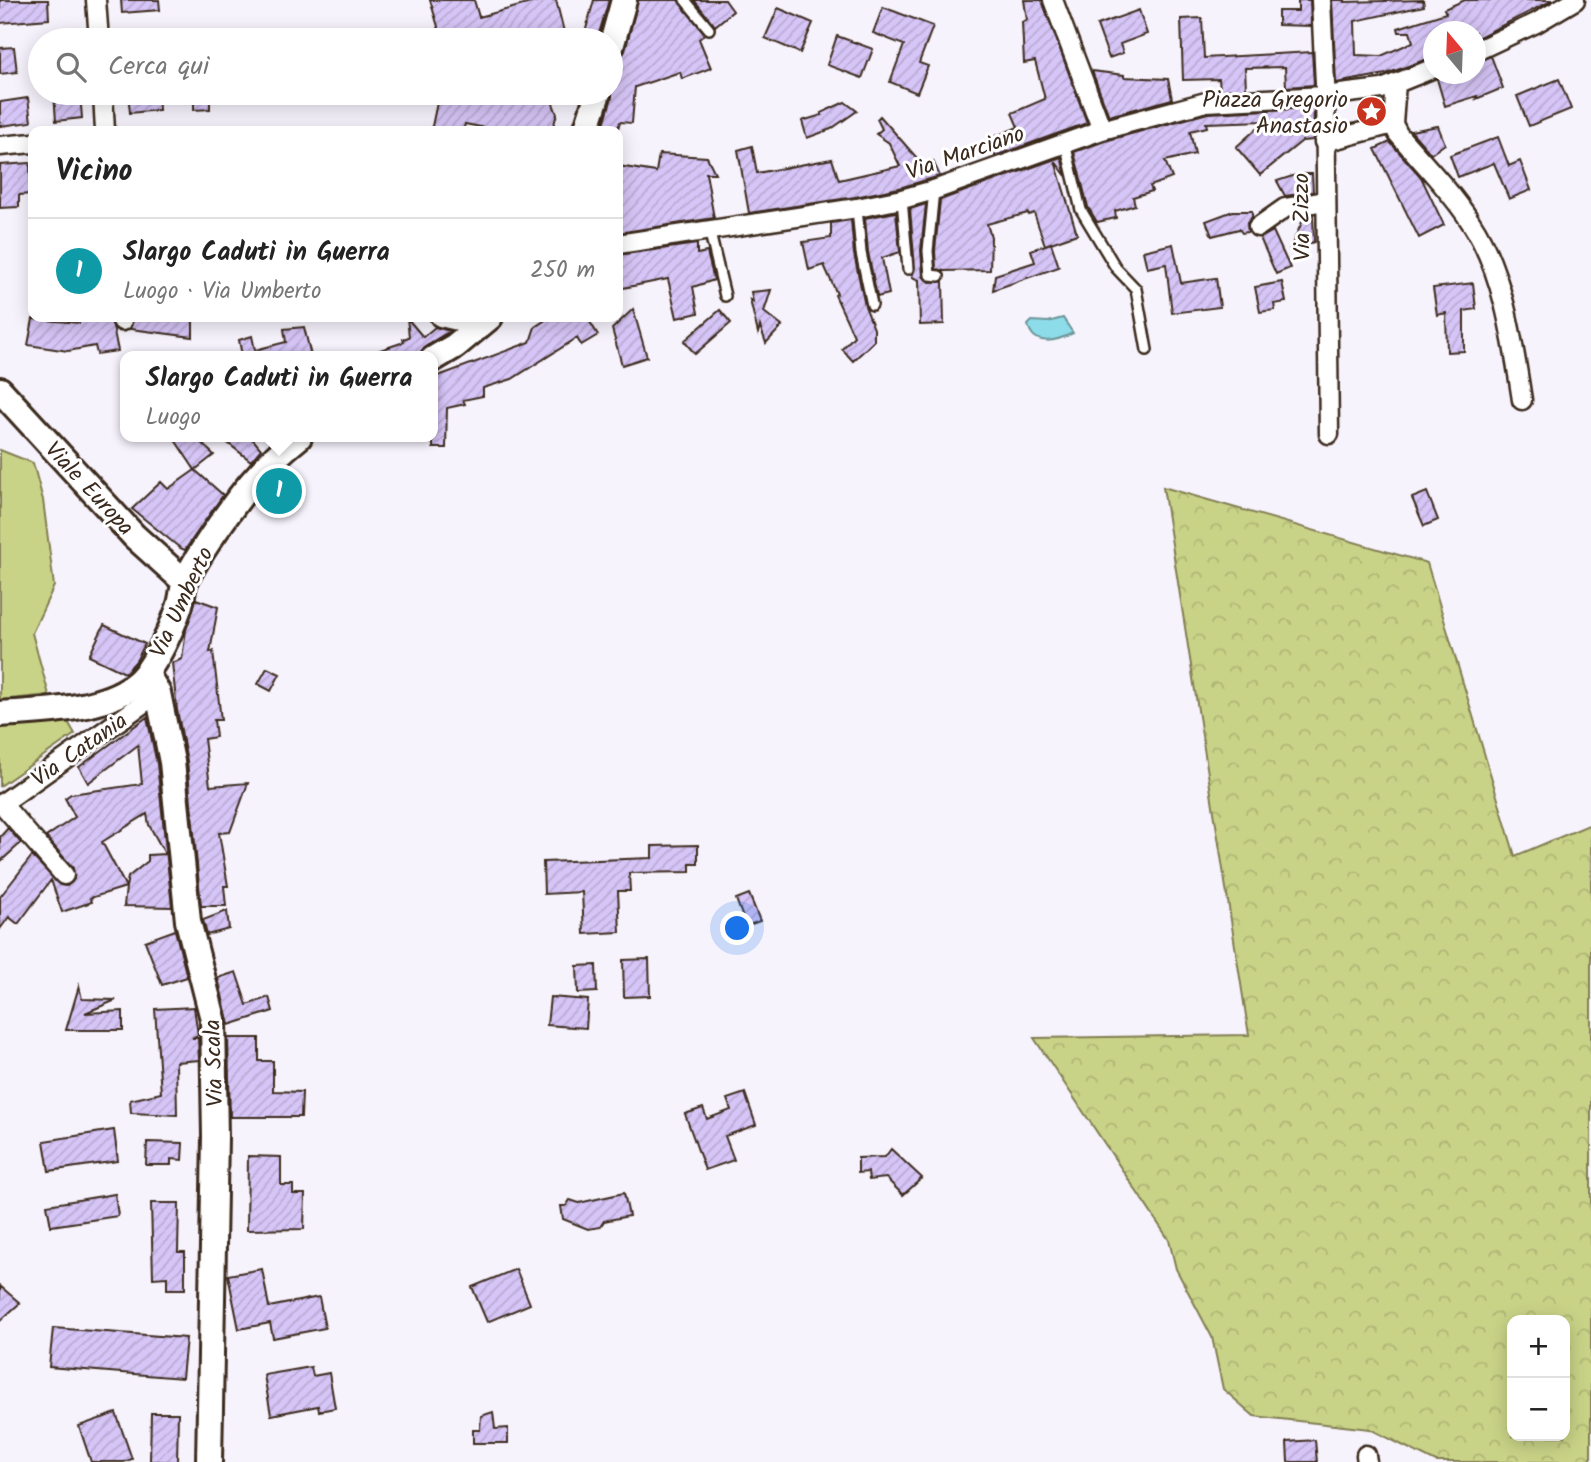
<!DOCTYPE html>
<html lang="it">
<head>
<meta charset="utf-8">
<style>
	body { margin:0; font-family:Kalam,sans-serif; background:#f6f6f6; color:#222 }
	.controls { position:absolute; right:21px; bottom:21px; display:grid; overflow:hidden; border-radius:14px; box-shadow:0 4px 18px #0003 }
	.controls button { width:63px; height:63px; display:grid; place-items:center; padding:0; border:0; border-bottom:2px solid #e0e0e0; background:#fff; color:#222; font:35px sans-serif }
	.compass { position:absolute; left:1423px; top:21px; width:63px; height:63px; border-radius:50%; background:#fff; box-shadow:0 4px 18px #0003; rotate:341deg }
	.you { position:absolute; left:738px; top:929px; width:24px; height:24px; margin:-18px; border:5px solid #fff; border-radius:50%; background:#1a73e8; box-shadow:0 0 0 10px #1a73e833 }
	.badge { display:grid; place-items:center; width:46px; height:46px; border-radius:50%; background:#d93025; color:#fff; font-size:23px; font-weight:700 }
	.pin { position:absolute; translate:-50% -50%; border:4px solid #fff; box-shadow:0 2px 7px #0006 }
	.popup { position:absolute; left:120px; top:351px; width:318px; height:91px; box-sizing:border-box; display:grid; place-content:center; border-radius:14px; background:#fff; filter:drop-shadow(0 2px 5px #0005); font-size:23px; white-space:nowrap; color:#767676 }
	.popup b { font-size:26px; color:#222 }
	.popup::after { content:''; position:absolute; left:50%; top:100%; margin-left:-14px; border:14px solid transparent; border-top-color:#fff }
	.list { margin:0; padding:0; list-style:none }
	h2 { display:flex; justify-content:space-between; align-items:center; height:91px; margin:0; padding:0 28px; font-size:30px }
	h2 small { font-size:23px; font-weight:400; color:#767676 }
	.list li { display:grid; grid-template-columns:46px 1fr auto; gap:21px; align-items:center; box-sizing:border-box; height:105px; padding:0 28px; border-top:2px solid #e0e0e0 }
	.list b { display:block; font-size:26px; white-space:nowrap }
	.list p { margin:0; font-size:23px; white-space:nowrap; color:#767676 }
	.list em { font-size:23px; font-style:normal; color:#767676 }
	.icon { flex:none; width:38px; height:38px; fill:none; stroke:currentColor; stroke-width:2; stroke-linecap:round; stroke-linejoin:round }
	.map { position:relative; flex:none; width:1591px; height:1462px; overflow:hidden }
	.search { position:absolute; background:#fff; box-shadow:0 4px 18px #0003; left:28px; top:28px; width:595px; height:77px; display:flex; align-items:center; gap:18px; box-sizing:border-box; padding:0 24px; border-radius:38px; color:#767676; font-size:26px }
	.panel { position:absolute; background:#fff; box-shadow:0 4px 18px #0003; left:28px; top:126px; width:595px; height:196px; border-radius:14px }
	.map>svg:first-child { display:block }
</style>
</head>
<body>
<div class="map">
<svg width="1591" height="1462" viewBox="0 0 1591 1462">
	<defs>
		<pattern id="park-crowns" width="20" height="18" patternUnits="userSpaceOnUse" patternTransform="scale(1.75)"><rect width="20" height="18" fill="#c9d387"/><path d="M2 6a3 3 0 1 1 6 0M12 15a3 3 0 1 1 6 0" fill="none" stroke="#aeb574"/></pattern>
		<pattern id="building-hatch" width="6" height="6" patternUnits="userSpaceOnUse" patternTransform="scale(1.75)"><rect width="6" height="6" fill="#d6c5f7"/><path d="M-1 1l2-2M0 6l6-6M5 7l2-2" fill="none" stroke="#b9a9d3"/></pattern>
	</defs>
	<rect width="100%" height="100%" fill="#f7f3fd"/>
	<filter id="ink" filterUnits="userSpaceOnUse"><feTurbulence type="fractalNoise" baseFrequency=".0143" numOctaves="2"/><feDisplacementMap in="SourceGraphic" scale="14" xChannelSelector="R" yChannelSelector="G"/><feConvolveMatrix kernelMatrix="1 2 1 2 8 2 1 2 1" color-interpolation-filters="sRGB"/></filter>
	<g filter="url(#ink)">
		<path fill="#c9d387" stroke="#827e52" stroke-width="2" d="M0 450 33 463 43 500 54 586 32 633 49 695 0 700Z
			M67 720 75 734 0 786V724Z"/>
		<path fill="url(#park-crowns)" stroke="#827e52" stroke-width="2" fill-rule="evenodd" d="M1163 487 1427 563 1515 856 1591 824V1462H1436L1370 1429 1254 1416 1223 1389 1212 1337 1176 1269 1169 1240 1034 1038 1249 1035ZM1512 1320H1565V1436H1512Z"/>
		<path fill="#8ddcea" stroke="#6c9598" stroke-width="2" d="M1063 318 1073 333C1057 341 1034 348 1028 325L1032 321 1048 322Z"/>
		<path fill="url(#building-hatch)" stroke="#3b2a1e" stroke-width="2" fill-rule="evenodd" d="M0 0H48L49 19 0 23Z
			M121 0H159L160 10 122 13Z
			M430 0H474L479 17 542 0H556L566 40H442Z
			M594 0H609L597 40H583Z
			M638 0H678L705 34 699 39 711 68 682 79 680 72 635 87 632 123 620 122 617 131H602L612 97V88L620 58 625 51Z
			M694 0H725L733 11 715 26Z
			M1024 0H1042L1087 123 995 156 991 138 1018 127 1012 113 1045 99 1035 61 1024 63 1022 22 1027 20Z
			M1298 0H1310L1311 26 1278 25V11H1298Z
			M1332 0H1345L1344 2 1423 0 1424 6 1355 21 1356 55 1381 56 1413 42 1410 32H1399L1398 28 1446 13 1444 9 1465 0H1553L1475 39V32H1433V57L1386 74 1336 83Z
			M883 7 933 26 919 63 928 66 917 93 890 82 904 45 873 33Z
			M778 8 813 23 800 53 765 38Z
			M1139 10 1147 34 1120 44 1123 53 1109 58 1097 25Z
			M1202 18 1204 58 1312 52 1314 85 1286 87 1285 67 1245 68 1246 89 1220 90 1219 79 1183 80 1181 19Z
			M837 36 873 49 862 78 827 65Z
			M14 47 17 72 0 74V48Z
			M1491 56 1503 88 1476 99 1477 96 1445 106 1437 79 1444 74H1475V62Z
			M1092 71 1124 75V77L1168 79 1172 99 1109 116Z
			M1559 79 1571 109 1529 126 1517 96Z
			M54 93H80L82 118 56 121Z
			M128 93H158L159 110 130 113Z
			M194 93H210V109L194 110Z
			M439 93H549L557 114 554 124 547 131H501L465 124 463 131H431Z
			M28 98 31 122 0 126V102Z
			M845 102 857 111 831 129 807 138 802 121 822 115 821 113Z
			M1314 108 1313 140 1302 141 1260 175 1236 147 1265 121 1206 123 1207 127 1190 131 1195 154 1165 161 1172 178 1150 186 1152 191 1133 197 1135 205 1115 211 1116 218 1097 222 1088 207 1074 152 1105 141 1208 113Z
			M880 116 923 165 933 161 940 176 899 188 855 197 749 213 738 150 752 146 757 173 832 159 839 180 900 166 889 143 876 134 882 129 877 119Z
			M1438 126 1445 144 1431 154 1411 131Z
			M1498 137 1509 166 1520 161 1531 190 1509 199 1494 163 1458 177 1450 155Z
			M1390 142 1421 177 1444 225 1419 238 1375 149Z
			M659 154 707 157 715 173H706L714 218 618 233V166L656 172Z
			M1061 157 1066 176 1055 161 1077 234 1045 245 1034 213 1029 215 1028 213 987 224 991 237 990 270 944 271 936 269 935 251 940 200Z
			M30 163 31 194 19 195V207L0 208V165Z
			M1299 174H1312L1313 192 1285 196 1277 181Z
			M926 204 921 250 923 276 929 282 943 281 944 324 920 325 919 280 912 277 915 268 910 209Z
			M1233 211H1252V217L1247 223 1248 232 1242 233 1239 229 1212 236 1206 221Z
			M896 212 900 252 882 258 889 294 877 297 868 252 865 218Z
			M1313 215 1314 242 1290 249 1303 220 1302 216Z
			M851 220 854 254 865 306 874 329V341L853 361 842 349 854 336 835 295 837 294 824 265 809 270 803 242 831 238V223Z
			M1273 231 1290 268 1276 274 1260 238Z
			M1051 243 1059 267 993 290 995 275 1035 262 1031 250Z
			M697 244V254L707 252 714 280 693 287 698 313 677 318 668 279 618 289V255Z
			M1173 244 1181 283 1216 278 1220 307 1172 313 1166 264 1147 268 1143 251Z
			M1282 282 1286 302 1274 304 1275 310 1260 312 1255 287Z
			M1473 283 1476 309 1464 311V351L1447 352 1446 313 1437 315 1433 288Z
			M771 290 764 312 782 326 766 343 760 326 758 333 750 300 753 302 751 292Z
			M633 309 647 357 622 365 612 329Z
			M720 310 731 323 695 354 684 341Z
			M79 317H111L118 351 97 354 95 346 68 351 28 345 33 319 79 323Z
			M133 317H193V337L130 329Z
			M550 317H587L598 335 581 345 577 338 512 379 483 388V396L463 400 465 404 447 408 446 448H433V378L530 342 535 327Z
			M407 318 423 337 435 327 450 331 425 346 419 356H369L368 354 404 342 403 339 409 337Z
			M304 327 311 356H242L239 340 252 336 255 350 286 342 284 329Z
			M190 437H195L214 455 195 470 175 440Z
			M220 437H251L261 449 251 461Z
			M195 470 223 495 185 550 180 548 132 509 161 482 168 489Z
			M1427 492 1438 520 1424 526 1412 498Z
			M196 599 218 607 210 652 213 651 221 720H214L216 737 204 739 210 786 248 783 230 832 219 833 228 886H224L226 906H201L187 761 177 710 172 663 182 659 186 630Z
			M104 625 145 644 136 661 125 673 89 656Z
			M267 668 280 674 271 691 258 684Z
			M147 717 157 764 172 907 124 906 126 887 90 898 92 902 62 912 51 880 18 924 9 917 0 929V897L32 856 60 885 67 886 74 879 73 868 46 837 75 817 65 798 71 794 142 784 138 745 88 783 79 767ZM147 814 149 825 165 854 148 855V861L128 877 126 887 102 842Z
			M8 828 21 843 0 862V837Z
			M698 845V864H690V872L629 873 630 891H618L620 932 584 934 582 892 544 894 543 862 652 858V846Z
			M749 894 760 921 746 926 736 899Z
			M227 911 229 929 207 935 203 920Z
			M175 930 187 977 162 985 145 941Z
			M649 959 650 996 624 997 623 960Z
			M596 965 597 992 578 993 577 966Z
			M236 972 247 1005 269 997 273 1011 229 1025 218 978Z
			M79 986 82 999 116 1000 85 1013 123 1011V1030H66Z
			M550 997 588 1000 586 1028 547 1025Z
			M194 1007 198 1035 192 1038H198L199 1060 176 1062 177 1115 131 1113 130 1100 161 1093 155 1009Z
			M228 1038H259V1061H273V1091L302 1092 301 1117H230Z
			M745 1093 756 1125 725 1136 734 1160 705 1170 685 1114 703 1108 707 1119 731 1110 727 1099Z
			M114 1130 118 1161 49 1171 44 1141Z
			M147 1142 183 1143 182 1160 171 1159V1165H146Z
			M891 1149 922 1178 903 1195 886 1178 869 1180 868 1172 858 1173V1158L885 1157Z
			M248 1156 281 1157V1185H293V1194H305L304 1229 247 1230Z
			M624 1193 629 1216 604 1221 600 1227 588 1229 563 1219 561 1206H566L570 1200 579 1203Z
			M115 1194 118 1216 51 1226 47 1205Z
			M151 1203H179L178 1252H185V1289H167V1277L153 1278Z
			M262 1269 269 1307 319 1297 325 1328 273 1338 270 1323 239 1329 228 1275Z
			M516 1269 530 1304 487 1322 472 1287Z
			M0 1286 20 1303 0 1321Z
			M53 1328 186 1338 182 1378 49 1367Z
			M311 1367 313 1376 329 1373 335 1408 319 1411 318 1406 271 1415 264 1375Z
			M493 1412 495 1429 508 1428V1443H473V1430H480L481 1416Z
			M116 1413 132 1459 124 1462H91L79 1426Z
			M151 1413H178L177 1462 150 1461Z
			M1315 1440 1317 1462H1288L1287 1442Z"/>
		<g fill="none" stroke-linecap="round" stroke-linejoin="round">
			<defs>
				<path id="lane" d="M685 0 709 29
					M1065 143 1081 210 1116 268 1136 289 1147 350
					M934 190 928 251 930 275 939 276
					M902 199 908 269
					M857 208 861 253 872 305
					M709 229 725 296"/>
				<path id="street" d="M96 0 99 40
					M1053 0 1102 130
					M1321 0 1325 84 1329 434
					M1476 51 1536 23 1575 0
					M103 93 105 131
					M1393 124 1398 134C1422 162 1450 190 1470 221 1503 270 1513 341 1522 400
					M1324 142 1393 124 1396 83
					M0 146 33 143
					M1258 227 1285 208 1325 201
					M618 244 857 208 902 199 934 190 1102 130 1206 102 1324 96 1382 89 1434 68
					M122 317V321
					M440 317 462 322 472 331
					M2 804 64 875
					M0 805 158 693
					M1366 1455 1367 1462"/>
				<path id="secondary" d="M611 47 624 0
					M586 131 598 93
					M433 359 455 346 490 317
					M0 390 134 536 185 582
					M146 673 158 693 172 762 188 921 213 1019 215 1137 209 1462
					M0 714C41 711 100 711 134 685 153 671 171 631 179 608 182 600 182 590 185 582 191 567 203 550 212 536 240 495 260 468 299 437"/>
			</defs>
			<use href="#lane" stroke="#3b2a1e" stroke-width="14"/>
			<use href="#street" stroke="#3b2a1e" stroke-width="23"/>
			<use href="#secondary" stroke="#3b2a1e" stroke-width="30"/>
			<use href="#lane" stroke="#fff" stroke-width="9"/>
			<use href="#street" stroke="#fff" stroke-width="18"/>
			<use href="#secondary" stroke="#fff" stroke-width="24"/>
		</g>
	</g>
	<defs>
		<symbol id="sight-disc" viewBox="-11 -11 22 22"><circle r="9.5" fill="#c8321e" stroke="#fff"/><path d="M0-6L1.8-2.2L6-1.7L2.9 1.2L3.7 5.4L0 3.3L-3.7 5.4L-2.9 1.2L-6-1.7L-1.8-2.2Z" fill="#fff"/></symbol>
	</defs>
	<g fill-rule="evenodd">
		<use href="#sight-disc" x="1354" y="94" width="35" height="35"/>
	</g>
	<g text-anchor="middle" stroke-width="6" stroke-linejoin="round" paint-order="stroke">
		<g font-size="23" fill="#3b2a1e" stroke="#fff" text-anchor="end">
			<text x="1348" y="107">Piazza Gregorio<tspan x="1348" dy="26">Anastasio</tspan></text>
		</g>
		<g font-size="23" fill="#3b2a1e" stroke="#fff">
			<text transform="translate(965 152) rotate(-19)" y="8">Via Marciano</text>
			<text transform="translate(1301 217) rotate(-91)" y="8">Via Zizzo</text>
			<text transform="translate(90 488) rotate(47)" y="8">Viale Europa</text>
			<text transform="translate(181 602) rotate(-65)" y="8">Via Umberto</text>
			<text transform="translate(79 749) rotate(-35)" y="8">Via Catania</text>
			<text transform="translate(213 1063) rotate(-92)" y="8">Via Scala</text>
		</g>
	</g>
</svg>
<div class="controls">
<button>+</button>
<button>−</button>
</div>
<svg class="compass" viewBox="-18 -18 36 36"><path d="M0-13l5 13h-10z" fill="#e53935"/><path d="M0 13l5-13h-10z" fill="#767676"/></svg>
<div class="you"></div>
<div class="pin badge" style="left:279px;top:491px;background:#0f9aa8">1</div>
<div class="popup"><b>Slargo Caduti in Guerra</b>Luogo</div>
<div class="search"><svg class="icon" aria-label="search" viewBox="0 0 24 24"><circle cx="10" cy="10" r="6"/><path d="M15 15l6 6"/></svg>Cerca qui</div>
<section class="panel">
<h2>Vicino<small></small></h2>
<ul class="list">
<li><span class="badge" style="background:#0f9aa8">1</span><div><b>Slargo Caduti in Guerra</b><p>Luogo · Via Umberto</p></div><em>250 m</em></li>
</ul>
</section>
</div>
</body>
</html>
